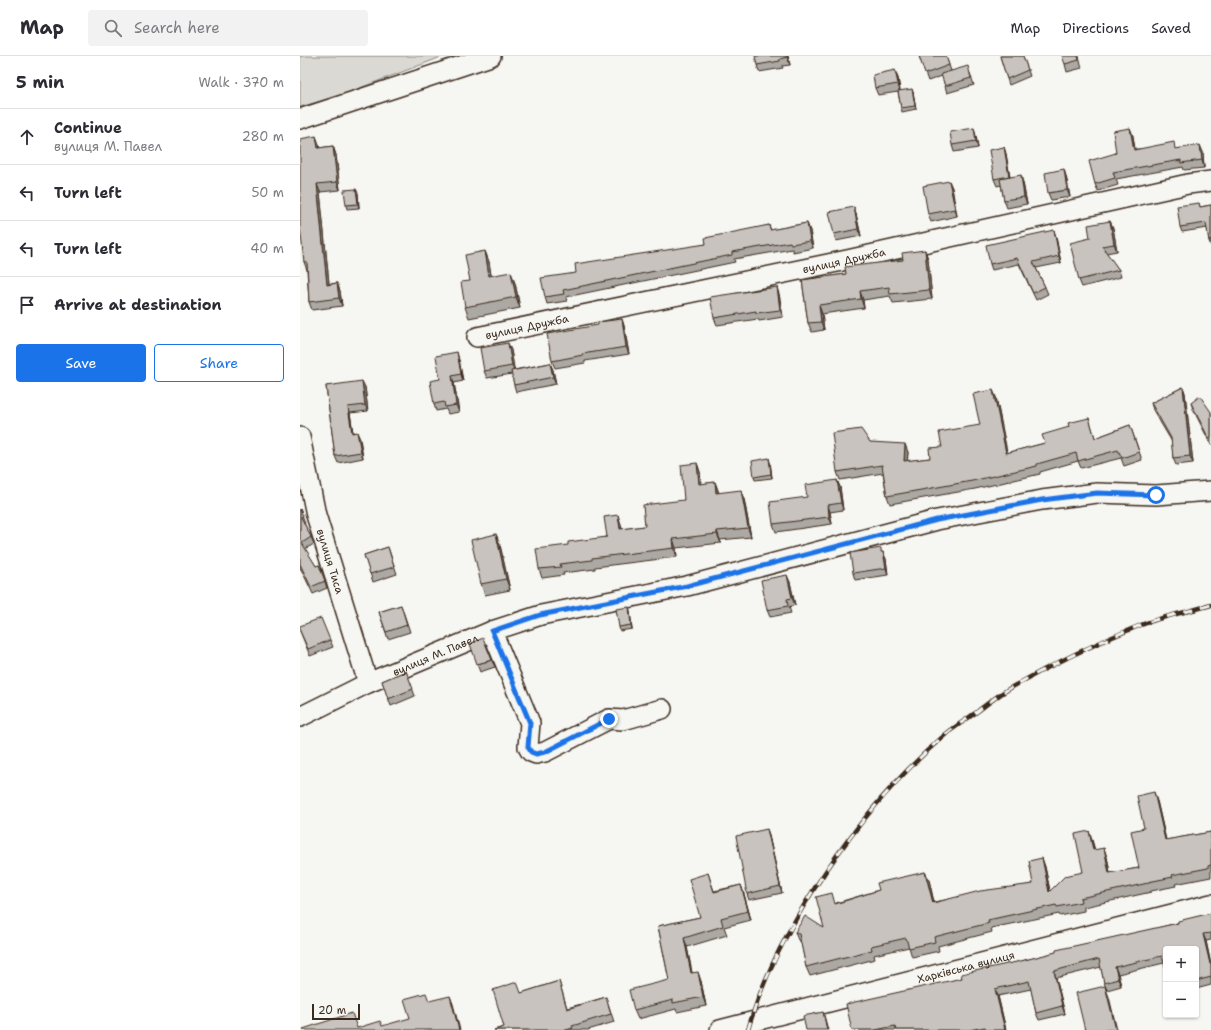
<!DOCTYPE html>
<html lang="en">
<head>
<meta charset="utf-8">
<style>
	body { margin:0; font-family:"Shantell Sans",sans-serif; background:#f2f2f3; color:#2b2b33 }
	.controls { position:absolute; right:12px; bottom:12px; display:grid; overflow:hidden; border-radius:4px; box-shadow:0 1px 3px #0004 }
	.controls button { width:36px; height:36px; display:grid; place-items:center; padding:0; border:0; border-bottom:1px solid #e1e1e2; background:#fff; color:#2b2b33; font:20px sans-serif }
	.scale { position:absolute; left:12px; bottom:10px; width:48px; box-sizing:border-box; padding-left:4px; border:2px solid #3b2a1e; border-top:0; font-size:11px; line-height:14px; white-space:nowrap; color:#3b2a1e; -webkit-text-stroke:3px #f6f6f2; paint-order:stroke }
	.stop { position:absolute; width:12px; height:12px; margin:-9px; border:3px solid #1a73e8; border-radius:50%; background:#fff }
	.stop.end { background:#1a73e8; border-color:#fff; box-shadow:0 1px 4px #0008 }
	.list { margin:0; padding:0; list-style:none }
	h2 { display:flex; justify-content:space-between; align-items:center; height:52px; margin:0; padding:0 16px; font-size:17px }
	h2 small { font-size:13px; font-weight:400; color:#7c7c81 }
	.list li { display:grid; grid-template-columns:26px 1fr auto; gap:12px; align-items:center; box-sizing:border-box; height:56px; padding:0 16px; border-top:1px solid #e1e1e2 }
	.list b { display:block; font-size:15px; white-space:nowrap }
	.list p { margin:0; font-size:13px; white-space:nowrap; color:#7c7c81 }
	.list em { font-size:13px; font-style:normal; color:#7c7c81 }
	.actions { display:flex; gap:8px; padding:12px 16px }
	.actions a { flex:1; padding:9px 0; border:1px solid #1a73e8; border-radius:4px; text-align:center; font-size:14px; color:#1a73e8 }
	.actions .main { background:#1a73e8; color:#fff }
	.icon { flex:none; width:22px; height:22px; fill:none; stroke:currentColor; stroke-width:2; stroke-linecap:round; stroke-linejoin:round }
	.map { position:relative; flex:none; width:911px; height:974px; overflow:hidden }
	header { display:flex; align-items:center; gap:24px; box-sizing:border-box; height:56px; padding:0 20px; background:#fff; border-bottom:1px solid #e1e1e2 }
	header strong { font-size:19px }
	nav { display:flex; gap:22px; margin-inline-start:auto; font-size:14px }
	.search { width:280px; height:36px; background:#f2f2f3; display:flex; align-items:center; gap:10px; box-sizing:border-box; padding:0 14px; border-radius:4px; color:#7c7c81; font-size:15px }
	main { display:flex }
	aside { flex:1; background:#fff }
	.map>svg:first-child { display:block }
</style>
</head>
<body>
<header>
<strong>Map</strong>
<div class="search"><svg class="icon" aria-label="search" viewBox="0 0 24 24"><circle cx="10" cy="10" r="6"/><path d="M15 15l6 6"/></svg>Search here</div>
<nav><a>Map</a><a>Directions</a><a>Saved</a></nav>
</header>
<main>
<aside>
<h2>5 min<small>Walk · 370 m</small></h2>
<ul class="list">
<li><svg class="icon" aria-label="ahead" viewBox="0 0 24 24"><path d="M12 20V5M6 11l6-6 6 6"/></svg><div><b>Continue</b><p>вулиця М. Павел</p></div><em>280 m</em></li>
<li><svg class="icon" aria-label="left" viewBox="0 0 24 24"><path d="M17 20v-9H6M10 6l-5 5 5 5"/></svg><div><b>Turn left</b></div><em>50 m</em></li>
<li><svg class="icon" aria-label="left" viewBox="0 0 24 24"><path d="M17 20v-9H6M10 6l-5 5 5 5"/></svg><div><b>Turn left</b></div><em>40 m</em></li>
<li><svg class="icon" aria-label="arrive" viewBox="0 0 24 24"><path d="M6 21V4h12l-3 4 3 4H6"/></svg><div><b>Arrive at destination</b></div></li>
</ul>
<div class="actions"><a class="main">Save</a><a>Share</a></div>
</aside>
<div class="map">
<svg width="911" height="974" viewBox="0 0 911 974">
	<rect width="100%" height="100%" fill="#f6f6f2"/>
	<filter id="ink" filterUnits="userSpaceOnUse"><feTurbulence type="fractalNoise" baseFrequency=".025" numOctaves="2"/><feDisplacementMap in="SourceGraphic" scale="8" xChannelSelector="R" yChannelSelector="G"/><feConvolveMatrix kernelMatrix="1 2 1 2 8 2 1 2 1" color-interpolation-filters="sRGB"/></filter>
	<g filter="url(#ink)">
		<path fill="#dad9d3" stroke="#8a8278" d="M0 0H144L44 38 0 51Z"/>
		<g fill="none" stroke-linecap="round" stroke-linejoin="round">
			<defs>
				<g id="minor">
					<path d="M0 63 191 0"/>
					<path id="s1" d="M177 281 547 204 888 128 911 125"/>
					<path id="s2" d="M0 381 16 459 68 627"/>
					<path d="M192 575 230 667 228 691 231 696 236 698 245 696 309 663 323 664 362 653"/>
					<path id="s3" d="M0 661 68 627 192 575 241 559 387 530 637 464 742 444 797 437 856 439 911 435"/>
					<path id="s4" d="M420 974 911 848"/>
				</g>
			</defs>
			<use href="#minor" stroke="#3b2a1e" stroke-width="22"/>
			<use href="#minor" stroke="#f6f6f2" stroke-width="19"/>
			<defs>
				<path id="rail" d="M448 974C477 870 564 748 646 678 656 670 667 663 678 655 687 648 697 640 707 634 750 609 796 587 841 569 863 560 888 556 911 549"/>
			</defs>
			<use href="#rail" stroke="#3b2a1e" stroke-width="4.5"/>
			<use href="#rail" stroke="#f6f6f2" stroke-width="3" stroke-dasharray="9" stroke-linecap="butt"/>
		</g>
		<path fill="#aca8a3" stroke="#3b2a1e" d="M488 0 490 9 482 10 483 12 459 16 457 9Z
			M619 0H646L651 15 670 17 674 29 647 37 642 20 628 25Z
			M700 0H723L730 20 709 29Z
			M779 0 782 12 767 16 765 8Z
			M598 22 600 35 613 36 616 53 602 56 601 52 598 36 578 39 575 32Z
			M830 72 833 80 835 93H876L903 96 904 112 884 114 883 111 816 123 818 129 798 135 795 128 816 97Z
			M676 80 678 92 654 96 652 89Z
			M19 88V92L33 90 36 99 40 134 20 136 29 228 37 227 40 235 42 250 12 254 9 246 7 214 4 206Z
			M704 91 706 98 710 121 723 127 727 148 707 152 704 144 701 129 697 130 694 123Z
			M766 120 770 141 751 144 748 137Z
			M649 125 652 132 657 160 631 166 628 158Z
			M58 137 59 152 47 153 46 149Z
			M899 147 900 151 911 149V190L909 185 907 172 882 176 880 171Z
			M556 158 561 180 536 185 534 178Z
			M810 165 813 172 817 195 806 197 819 214 821 221 782 231 779 224 790 182Z
			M507 167 510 175 513 192 493 196 492 193 434 203 435 206 266 241 267 245 247 248 245 241 276 217 406 188 469 169 471 174Z
			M756 181 761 207 736 212 745 231 748 238 736 244 719 208 692 214 690 208Z
			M625 194 628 203 632 243 593 247 590 240 563 244 564 252 522 258 524 274 512 276 508 267 502 224 546 218 603 204Z
			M185 195 189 206 191 220 215 227 220 252 169 262 165 251 170 225Z
			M479 238 483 261 459 265 458 263 417 269 414 262Z
			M322 263 324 270 329 298 285 305V307L255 312 252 305 298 269Z
			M211 294 214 314 250 307 253 314 256 328 216 336 214 329 212 318 187 322 184 315Z
			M159 304 163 325 154 327 159 356 148 358 146 353 136 355 134 348 140 323Z
			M26 330 65 331 68 355 50 357 53 377 60 383 63 402 38 407 35 400Z
			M883 331 885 337 893 407 876 409 873 402 872 386 853 354 851 347Z
			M696 341 707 397 745 387 769 371 789 362 795 382 830 369 842 404 824 410 821 402 781 412 778 405 740 416V418L675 433 590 448 587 440 583 417 540 424 537 416 570 386 608 396 607 405 630 402 642 391 680 369Z
			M891 347 911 356V389L893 353Z
			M470 406 472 422 455 424 454 421Z
			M397 407 400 416 401 428 415 426 419 437 444 443 451 481 420 484 421 487 376 492 377 501 295 511V513L263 517 264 519 242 522 239 513 268 489 307 481 321 468 322 473 345 470 384 444Z
			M537 424 540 431 543 454 530 456 532 468 476 476 473 468 507 441Z
			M0 453 5 467H4L11 481 14 488 5 493 16 510 19 509 27 532 13 538 1 513H0Z
			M196 478 200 489 210 534 185 539 181 528Z
			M88 491 97 518 73 526 64 499Z
			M582 496H583L586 503 588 519 555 524 553 517Z
			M490 526 495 549 489 551 491 557 470 561 467 554Z
			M101 549 110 576 88 583 79 556Z
			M329 551 330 555 332 573 320 575 319 571Z
			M0 575 30 584 33 591 10 600Z
			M192 604 195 611 180 616 177 608Z
			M106 615 115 640 91 650 82 625Z
			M857 745 866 784 911 776V821L875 828 876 830 851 835V836L784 851V855L760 860 759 858 691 872 692 876 638 890 639 895 612 901 609 891 574 899 575 903 510 920 506 911 501 886 498 884 495 876 524 872 536 847 579 834 625 816 629 824 634 846 733 828 742 802 745 811 750 835 783 816 792 784 795 794 807 801 810 817 839 812 844 772Z
			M467 773 469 780 482 837 449 844 447 838Z
			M408 817 414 835 441 829 444 838 451 864 424 871 427 879 387 891 392 917 401 925 406 950 377 956 376 953 338 963 334 954 369 924 358 870 400 861Z
			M911 857V884L906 885 911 908V929L896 933V893L864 907 818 918 821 930 807 934 804 927 801 911 756 922 765 958 739 964 736 957 731 933 698 940 706 974H552L662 922 721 905 878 867Z
			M259 925 267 952 306 941 314 966 288 974H194L204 971 221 937Z"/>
		<path fill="#8c8885" stroke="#3b2a1e" d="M487 0H488L490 9 487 1Z
			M595 14 598 22 600 35 598 28Z
			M612 33 613 36 616 53 615 50Z
			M674 72 676 80 678 92 676 85Z
			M830 72 833 80 836 101 834 94Z
			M16 80 19 88 21 100 18 92Z
			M900 89 903 96 904 112 902 104Z
			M33 90 36 99 40 134 37 126Z
			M704 91 706 98 711 128 709 120Z
			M764 113 766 120 770 141 767 134Z
			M721 119 723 127 727 148 724 141Z
			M649 125 652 132 657 160 655 153Z
			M17 128 20 136 30 237 27 229Z
			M56 133 58 137 59 152 58 148Z
			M554 151 556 158 561 180 558 173Z
			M810 165 813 172 817 195 814 188Z
			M507 167 510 175 513 192 510 185Z
			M754 174 756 181 761 207 759 200Z
			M625 194 628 203 632 243 629 234Z
			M185 195 189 206 193 231 189 220Z
			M211 216 215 227 220 252 216 241Z
			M37 227 40 235 42 250 39 242Z
			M477 231 479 238 483 261 480 254Z
			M560 235 563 244 564 252 561 243Z
			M519 249 522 258 524 274 521 266Z
			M322 263 324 270 329 298 326 291Z
			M208 287 211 294 215 317 212 310Z
			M157 296 159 304 163 325 161 318Z
			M250 307 253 314 256 328 253 321Z
			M152 320 154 327 159 356 156 349Z
			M62 325 65 331 68 355 65 349Z
			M883 331 885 337 893 407 890 400Z
			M693 334 696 341 709 405 706 397Z
			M48 351 50 357 54 383 52 377Z
			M57 376 60 383 63 402 61 396Z
			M605 388 608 396 607 413 604 405Z
			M469 402 470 406 472 422 471 418Z
			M397 407 400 416 402 437 399 428Z
			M537 424 540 431 543 454 541 447Z
			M415 426 418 435 420 446 416 437Z
			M441 434 444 443 451 481 448 472Z
			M528 449 530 456 532 468 529 461Z
			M318 459 321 468 323 482 320 473Z
			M417 475 421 487 417 478Z
			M196 478 200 489 210 534 206 523Z
			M373 483 376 492 377 501 374 492Z
			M583 496 586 503 588 519 586 512Z
			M487 519 490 526 495 549 492 542Z
			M329 551 330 555 332 573 331 569Z
			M854 736 857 745 868 793 865 784Z
			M467 773 469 780 482 837 480 830Z
			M789 775 792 784 796 803 793 794Z
			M804 792 807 801 812 826 809 817Z
			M742 802 745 811 752 845 749 836Z
			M625 816 629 824 636 856 633 847Z
			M441 829 444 838 451 864 448 855Z
			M903 878 906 885 911 910 910 908Z
			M384 882 387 891 394 927 391 917Z
			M815 911 818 918 821 930 818 923Z
			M754 915 756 922 765 958 762 950Z
			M398 916 401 925 406 950 403 941Z
			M805 930 809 941 817 974H816Z
			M695 933 698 940 706 974H705Z
			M150 940 153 948 160 974H159Z
			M523 956 525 963 528 974H527Z"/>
		<path fill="#c8c3be" stroke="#3b2a1e" d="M455 0H487V1L480 3V5L457 9Z
			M619 0H646L649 9 625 18Z
			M700 0H723L728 14 707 23Z
			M762 0H778L779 4 765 8Z
			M668 10 671 22 645 30 641 18Z
			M595 14 598 28 575 32 573 19Z
			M612 33 615 50 601 52 598 35Z
			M674 72 676 85 652 89 650 76Z
			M830 72 834 94 874 86 875 93 900 89 902 104 881 107V104L813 116 815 122 795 128 789 105 816 97 813 75Z
			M16 80 18 92 33 90 37 126 17 128 27 229 37 227 39 242 9 246 7 206H4L1 179 0 173V83Z
			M704 91 709 120 694 123 689 94Z
			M764 113 767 134 748 137 745 117Z
			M721 119 724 141 704 144 700 123Z
			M649 125 655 153 628 158 623 130Z
			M56 133 58 148 46 149 44 134Z
			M899 147 900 151 911 149V185H909L906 167 880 171 877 150Z
			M554 151 558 173 534 178 529 156Z
			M810 165 814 188 802 190 819 214 779 224 770 187 790 182 788 169Z
			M507 167 510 185 491 188 490 186 432 196V199L263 234 264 238 245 241 241 222 276 217 275 208 406 188 405 182 469 169 470 174Z
			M754 174 759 200 733 206 745 231 733 237 717 202 690 208 686 189Z
			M625 194 629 234 590 238 589 231 560 235 561 243 519 249 521 266 508 267 502 224 546 218 545 211 603 204 602 197Z
			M185 195 189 220 211 216 216 241 165 251 161 226 170 225 165 199Z
			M477 231 480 254 456 257V255L414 262 410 241Z
			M322 263 326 291 282 298 283 299 252 305 247 278 298 269V266Z
			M208 287 212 310 184 315 180 292Z
			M157 296 161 318 152 320 156 349 145 351 144 346 134 348 130 325 140 323 136 300Z
			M250 307 253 321 214 329 211 315Z
			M62 325 65 349 48 351 52 377 57 376 61 396 35 400 26 330Z
			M883 331 890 400 873 402 871 382 851 347Z
			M693 334 706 397 745 387 742 379 769 371 768 367 789 362 795 382 830 369 839 396 822 402 818 394 778 405 776 397 737 408V410L672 425 587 440 582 409 537 416 532 377 561 373 570 386 605 388 604 405 630 402 629 392 642 391 639 376 680 369 673 338Z
			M900 340 911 356V382L909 383 891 347Z
			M469 402 471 418 454 421 452 405Z
			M397 407 399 428 415 426 416 437 441 434 448 472 417 475V478L373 483 374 492 292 502V504L260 508 261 511 239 513 236 493 268 489V486L307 481 304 461 318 459 320 473 345 470 343 449 384 444 381 409Z
			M537 424 541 447 528 449 529 461 473 468 470 446 507 441 505 429Z
			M0 453 3 460 1 461 11 481 2 487 16 510 19 509 25 525 11 531 0 508Z
			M196 478 206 523 181 528 171 484Z
			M88 491 94 511 70 518 64 499Z
			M581 492V496H583L586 512 553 517 550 497Z
			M487 519 492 542 487 543 488 550 467 554 461 524Z
			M101 549 107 569 86 576 79 556Z
			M329 551 331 569 319 571 316 553Z
			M21 562 30 584 8 593 0 575V570Z
			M183 582 192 604 177 608 170 588Z
			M106 615 113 633 88 643 82 625Z
			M854 736 865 784 911 776V809L908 810V812L872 819 873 821 848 826V827L780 842 781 846 757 851 756 849 688 864 689 867 634 881 635 886 609 892 606 882 571 890 572 894 506 911 499 878 495 876 505 860 524 872 516 841 532 837 535 848 579 834 577 827 625 816 633 847 680 835 733 828 729 805 742 802 749 836 765 820 783 816 775 778 789 775 793 794 804 792 809 817 839 812 831 775 844 772 837 740Z
			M467 773 480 830 447 838 436 780Z
			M408 817 414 836 441 829 448 855 421 862 423 870 384 882 391 917 398 916 403 941 373 947V944L334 954 329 934 369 924 358 870 400 861 389 823Z
			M911 857V877L903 878 910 908H911V921L896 925V893H866V914L862 900 815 911 818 923 804 927 799 903 754 915 762 950 736 957 729 925 695 933 705 974H686L685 971 669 974H596L595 970 575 974H552L546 948 662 922 661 918 721 905 756 896V894L878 867V865Z
			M259 925 267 953 306 941 311 958 272 970 273 972 266 974H248V973L245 974H194L204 971 193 934 217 926 221 937Z
			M805 930 816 974H785L776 937Z
			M126 937 129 945 150 940 159 974H4L3 973 52 957 57 972 80 965 82 970 110 962 104 943Z
			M523 956 527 974H506L503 960Z"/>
	</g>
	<g fill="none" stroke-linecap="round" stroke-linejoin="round" filter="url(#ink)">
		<path stroke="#1a73e8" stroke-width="5" d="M309 663 245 696 236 698 231 696 228 691 230 667 192 575 240 559 387 530 637 464 742 444 797 437 856 439"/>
	</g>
	<g text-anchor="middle" stroke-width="3.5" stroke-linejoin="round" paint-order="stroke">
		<g font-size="11" fill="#3b2a1e" stroke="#f6f6f2">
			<text dy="4" stroke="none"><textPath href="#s1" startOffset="375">вулиця Дружба</textPath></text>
			<text dy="4" stroke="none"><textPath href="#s1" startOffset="51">вулиця Дружба</textPath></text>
			<text dy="4" stroke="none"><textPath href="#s2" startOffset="128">вулиця Тиса</textPath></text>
			<text dy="4" stroke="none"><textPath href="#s3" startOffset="149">вулиця М. Павел</textPath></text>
			<text dy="4" stroke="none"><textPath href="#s4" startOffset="254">Харківська вулиця</textPath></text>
		</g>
	</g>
</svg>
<div class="controls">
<button>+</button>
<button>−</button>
</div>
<div class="scale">20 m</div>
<div class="stop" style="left:856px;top:439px"></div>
<div class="stop end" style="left:309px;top:663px"></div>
</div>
</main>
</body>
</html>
